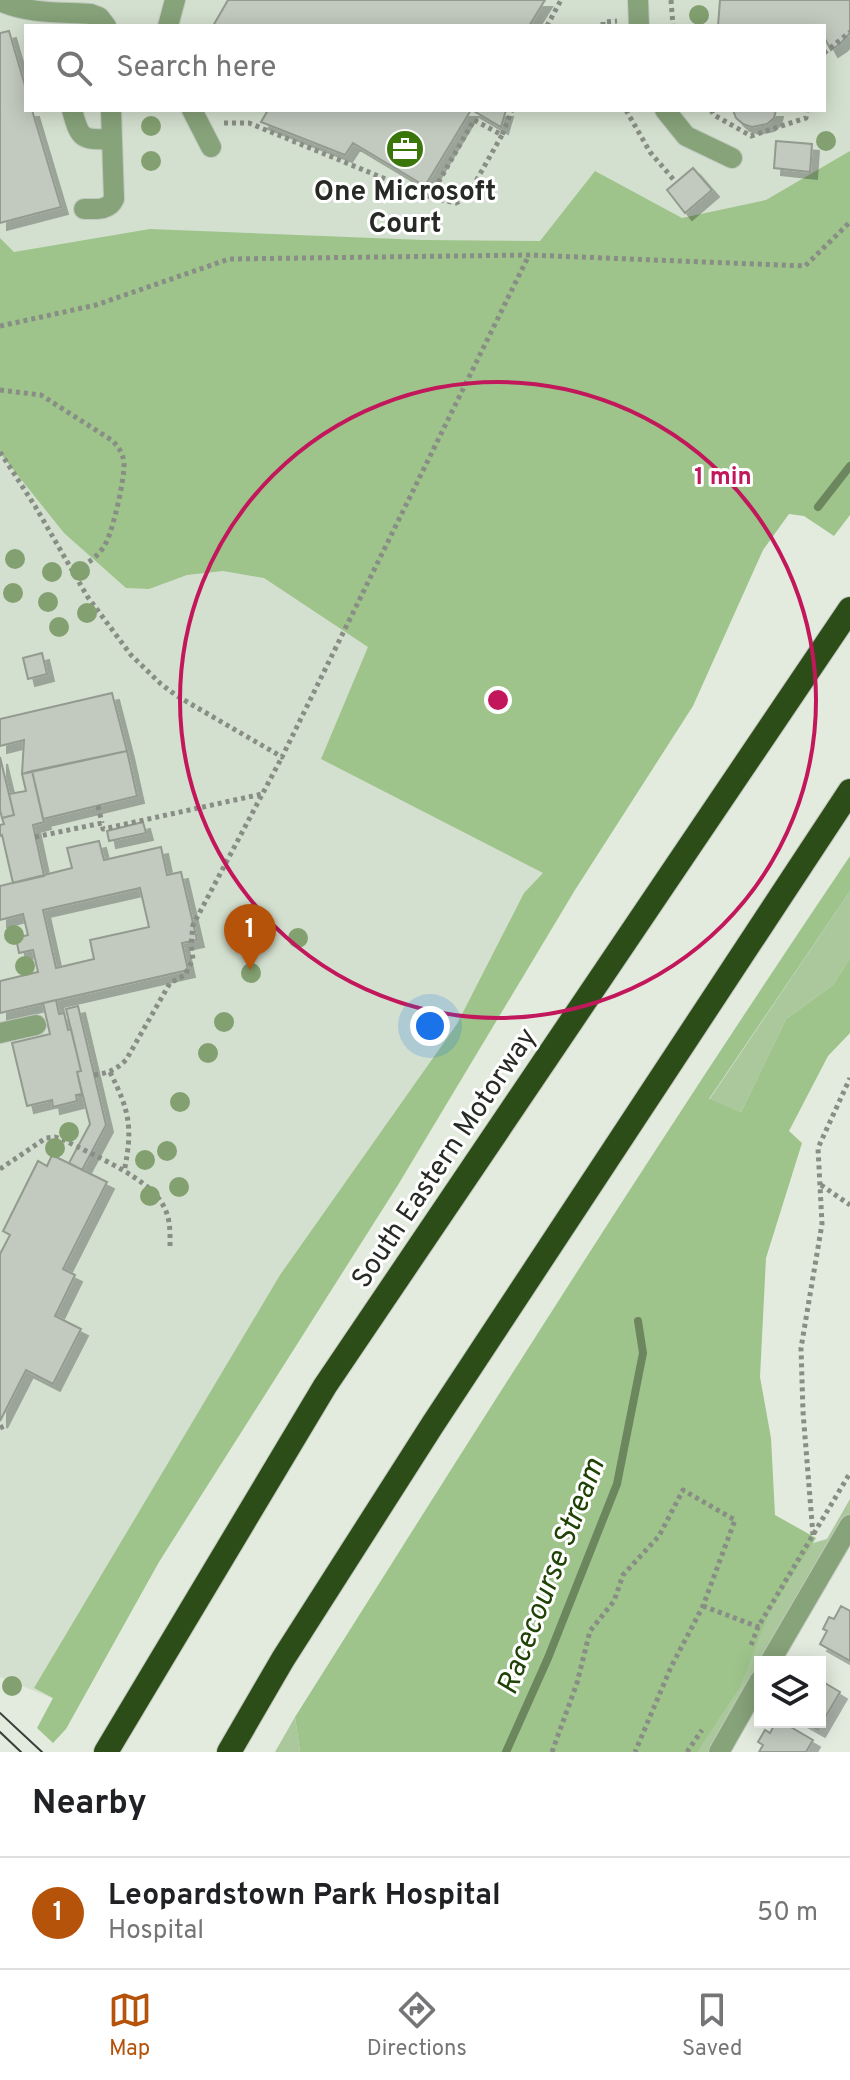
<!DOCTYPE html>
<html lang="en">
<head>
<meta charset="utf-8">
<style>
	body { margin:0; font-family:Overpass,sans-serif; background:#f6f6f6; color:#202124 }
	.controls { position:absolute; right:24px; bottom:24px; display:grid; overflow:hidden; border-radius:0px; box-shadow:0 4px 20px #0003 }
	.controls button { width:72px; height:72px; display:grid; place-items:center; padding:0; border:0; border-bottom:2px solid #e0e0e0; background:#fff; color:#202124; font:40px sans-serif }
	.you { position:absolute; left:430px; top:1026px; width:28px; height:28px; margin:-20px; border:6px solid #fff; border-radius:50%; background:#1a73e8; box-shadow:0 0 0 12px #1a73e833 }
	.badge { display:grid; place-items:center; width:52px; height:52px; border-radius:50%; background:#b45309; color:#fff; font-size:26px; font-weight:700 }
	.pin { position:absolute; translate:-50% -66px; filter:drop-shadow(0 2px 4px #0008) }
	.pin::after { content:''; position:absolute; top:42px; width:28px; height:24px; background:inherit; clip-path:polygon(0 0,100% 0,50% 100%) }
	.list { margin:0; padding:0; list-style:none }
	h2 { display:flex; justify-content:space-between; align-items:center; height:104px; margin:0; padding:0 32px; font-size:34px }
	h2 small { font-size:26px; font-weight:400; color:#757577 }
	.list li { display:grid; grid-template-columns:52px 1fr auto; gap:24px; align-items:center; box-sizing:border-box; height:112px; padding:0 32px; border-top:2px solid #e0e0e0 }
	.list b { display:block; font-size:30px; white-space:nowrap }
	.list p { margin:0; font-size:26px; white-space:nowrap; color:#757577 }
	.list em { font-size:26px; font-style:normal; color:#757577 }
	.icon { flex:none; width:44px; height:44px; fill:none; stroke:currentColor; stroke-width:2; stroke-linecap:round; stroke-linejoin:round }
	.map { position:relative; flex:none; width:850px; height:1752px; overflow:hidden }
	.search { position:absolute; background:#fff; box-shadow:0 4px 20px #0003; left:24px; right:24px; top:24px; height:88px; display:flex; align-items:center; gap:20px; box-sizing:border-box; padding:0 28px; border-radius:0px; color:#757577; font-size:30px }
	.sheet { height:216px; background:#fff }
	nav { display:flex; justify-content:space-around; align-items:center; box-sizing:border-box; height:112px; border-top:2px solid #e0e0e0; background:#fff; font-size:22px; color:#757577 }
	nav a { display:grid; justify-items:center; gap:4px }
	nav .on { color:#b45309 }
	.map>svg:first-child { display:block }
</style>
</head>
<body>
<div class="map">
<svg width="850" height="1752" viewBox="0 0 850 1752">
	<defs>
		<filter id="shadow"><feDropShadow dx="7" dy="7" stdDeviation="0" flood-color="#0004"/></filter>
	</defs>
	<rect width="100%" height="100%" fill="#e3ebdf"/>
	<path fill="#d4e0cf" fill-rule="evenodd" d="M0 0H850V428L793 505 610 779 54 1699 0 1677ZM26 26H824V110H26Z"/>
	<path fill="#abc89d" d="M850 891V958L833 985 786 1019 741 1112 709 1100Z
		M850 1499V1521L767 1662H760V1680L716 1752H676L760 1602 813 1543 827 1539Z
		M295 1717 300 1752H275Z"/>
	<path fill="#9ec48b" d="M850 151V515L834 536 804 516 789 514 763 550 693 706 575 890 398 1185 159 1562 66 1729 53 1743 37 1728 53 1698 34 1688 280 1275 457 1024 524 893 543 873 321 759 368 647 264 578 223 571 187 575 149 589 126 588 64 533 0 453V238L14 252 150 229 423 240 540 241 595 171 682 218 766 200Z
		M850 856V891L709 1099 741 1112 786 1019 833 985 850 958V1033L828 1056 789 1131 802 1143 766 1258 760 1377 771 1438 775 1515 816 1538 769 1613 740 1687 697 1752H300L295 1717C477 1428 659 1139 850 856Z"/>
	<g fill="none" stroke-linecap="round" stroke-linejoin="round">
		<path stroke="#6c865e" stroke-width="8" d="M818 507 850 466
			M506 1752 548 1658 617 1484 643 1353 638 1321"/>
	</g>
	<path fill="#c2c9be" stroke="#939a8f" stroke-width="2" fill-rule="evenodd" filter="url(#shadow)" d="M228 0H545L529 26H213Z
		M720 0H850V33L840 44 831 50 824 37V26H718Z
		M9 31 26 89V110H32L61 207 0 223V33Z
		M268 110H471L425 186 353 143 345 155 261 122Z
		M472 110H506L501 127Z
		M733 110H776L774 118 767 124 752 127 743 124 736 118Z
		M776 141 812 144 810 172 774 168Z
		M693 168 712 190 685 213 667 190Z
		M42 653 47 674 28 679 23 658Z
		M112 693 127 751 22 774 24 740 0 746V719Z
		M127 751 137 796 43 819 32 771Z
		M0 757 14 815 2 818 0 810Z
		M32 771 44 822 33 825 44 876 13 883 2 835 0 836V825L4 824 2 818 14 815 9 794 26 791 22 774Z
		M143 822 146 833 109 841 107 831Z
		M99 841 104 860 161 847 167 875 181 872 197 940 182 943 188 970 0 1013V981L38 972 33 950 19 953 16 938 28 935 23 914 0 920V886L72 868 67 848ZM140 888 149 927 90 940 94 959 56 968 43 910Z
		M56 1000 59 1014 64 1013 68 1030 71 1029 81 1071 77 1072 82 1094 76 1095 77 1101 53 1107 52 1100 27 1106 12 1043 50 1034 43 1003Z
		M78 1006 106 1125 82 1170 69 1163 90 1124 77 1072 81 1071 66 1009Z
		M52 1155 107 1182 63 1269 75 1275 55 1316 81 1329 53 1384 26 1370 0 1421V1254L10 1235 3 1231 38 1161 47 1166Z
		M841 1606 850 1611V1661L820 1644 827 1631 823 1629 829 1617 834 1619Z
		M820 1680 840 1692 818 1730 804 1722H820Z
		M776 1722H782L813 1740 806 1752H759L763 1745 758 1742 765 1730 770 1733Z"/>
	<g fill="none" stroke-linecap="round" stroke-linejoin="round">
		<defs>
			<path id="minor" d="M638 0 639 26
				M0 1C28 14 61 12 91 14L99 17 106 26
				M168 26 175 0
				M72 110C80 140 82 140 112 139
				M192 110 211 147
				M665 110 686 136 732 158
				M84 209C95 209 109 211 114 199L111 110
				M0 1033 36 1025
				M770 1662 850 1525
				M719 1752 760 1680"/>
			<path id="highway" d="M106 1752 325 1386 850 609
				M229 1752 283 1659 433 1424 850 791"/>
		</defs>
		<use href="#minor" stroke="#c1c8be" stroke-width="22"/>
		<use href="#highway" stroke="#c1c8be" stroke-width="26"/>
		<path stroke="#888d85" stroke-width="5" stroke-dasharray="4 4" stroke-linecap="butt" d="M671 0 673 26
			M547 26 561 0
			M603 26V22L617 21
			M824 53 850 32
			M626 110 650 152 674 180
			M711 110 714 115 751 136 806 118 807 110
			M224 123H249L432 198 434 190 474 120 502 135 512 110
			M432 198 456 203 467 197 502 135
			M0 326 96 305 229 259 529 255 805 266 850 222
			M0 390 41 395 113 441C119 448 123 453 124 463 125 478 112 537 103 548 95 559 85 565 73 571
			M0 452 35 506 87 596 131 655 161 684 177 696 282 757 529 255
			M98 806 102 823
			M35 837 102 823 103 829 262 794
			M110 1072C130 1112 133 1128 124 1172
			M94 1075C108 1073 116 1070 126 1060L170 983 185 975 193 959 191 944 193 925 282 757
			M0 1169 46 1138 55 1137 64 1140C92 1155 148 1177 163 1205 171 1219 170 1233 170 1248
			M821 1185 850 1205
			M0 1428 6 1425
			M813 1535 803 1412 801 1348 822 1224 818 1148 850 1078
			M703 1606 761 1628
			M751 1645 758 1627 850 1473
			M552 1752 577 1683 590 1631 614 1601 623 1575 659 1536 683 1490 735 1520 703 1606 671 1667 635 1752
			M687 1752 702 1730"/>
		<use href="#minor" stroke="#87a37a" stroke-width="20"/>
		<use href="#highway" stroke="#2c4d18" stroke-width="24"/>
		<path stroke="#3a3d38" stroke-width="2" d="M0 1713 42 1752
			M0 1732 21 1752"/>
	</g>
	<g fill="#83a070">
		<circle cx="699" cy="15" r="10"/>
		<circle cx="151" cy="126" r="10"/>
		<circle cx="826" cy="141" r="10"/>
		<circle cx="151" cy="161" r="10"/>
		<circle cx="15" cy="559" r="10"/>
		<circle cx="80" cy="571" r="10"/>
		<circle cx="52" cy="572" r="10"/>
		<circle cx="13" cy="593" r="10"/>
		<circle cx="48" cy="602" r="10"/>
		<circle cx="87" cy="613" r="10"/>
		<circle cx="59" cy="627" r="10"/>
		<circle cx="14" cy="935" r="10"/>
		<circle cx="298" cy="938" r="10"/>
		<circle cx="25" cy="966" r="10"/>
		<circle cx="251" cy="973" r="10"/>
		<circle cx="224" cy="1022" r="10"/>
		<circle cx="208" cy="1053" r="10"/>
		<circle cx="180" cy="1102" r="10"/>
		<circle cx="69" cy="1132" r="10"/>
		<circle cx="55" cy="1148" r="10"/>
		<circle cx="167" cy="1151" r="10"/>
		<circle cx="145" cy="1160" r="10"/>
		<circle cx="179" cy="1187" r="10"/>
		<circle cx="150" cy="1196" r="10"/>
		<circle cx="12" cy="1686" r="10"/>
	</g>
	<circle fill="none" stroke="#c2185b" stroke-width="4" cx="498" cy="700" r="318"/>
	<defs>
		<symbol id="office-disc" viewBox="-11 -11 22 22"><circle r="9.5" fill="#3b760b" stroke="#fff"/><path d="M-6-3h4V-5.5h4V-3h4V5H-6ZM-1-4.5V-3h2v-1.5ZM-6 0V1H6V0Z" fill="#fff"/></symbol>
	</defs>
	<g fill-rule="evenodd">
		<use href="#office-disc" x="383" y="127" width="44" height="44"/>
	</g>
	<g text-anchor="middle" stroke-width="6" stroke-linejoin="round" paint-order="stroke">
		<g font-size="28" font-weight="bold" fill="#272a25" stroke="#fff">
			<text x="405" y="200">One Microsoft<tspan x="405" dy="32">Court</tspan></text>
		</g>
		<g font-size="28" fill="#272a25" stroke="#fff">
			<text transform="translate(443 1157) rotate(-56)" y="10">South Eastern Motorway</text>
		</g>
		<g font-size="30" font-style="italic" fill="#1f4205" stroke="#fff">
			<text transform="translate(550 1576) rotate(-69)" y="10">Racecourse Stream</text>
		</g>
	</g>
	<circle cx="498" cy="700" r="12" fill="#c2185b" stroke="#fff" stroke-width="4"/>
	<g font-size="24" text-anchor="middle" font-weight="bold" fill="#c2185b" stroke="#fff" stroke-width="6" stroke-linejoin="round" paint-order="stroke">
		<text x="723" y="484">1 min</text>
	</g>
</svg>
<div class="controls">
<button><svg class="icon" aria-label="layers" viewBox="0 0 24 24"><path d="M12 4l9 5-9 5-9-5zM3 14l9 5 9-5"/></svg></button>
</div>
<div class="you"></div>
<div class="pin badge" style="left:250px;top:970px">1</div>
<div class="search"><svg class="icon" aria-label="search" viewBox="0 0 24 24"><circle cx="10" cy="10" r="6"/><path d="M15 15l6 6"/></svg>Search here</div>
</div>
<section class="sheet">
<h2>Nearby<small></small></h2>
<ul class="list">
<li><span class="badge">1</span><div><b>Leopardstown Park Hospital</b><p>Hospital</p></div><em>50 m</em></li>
</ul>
</section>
<nav>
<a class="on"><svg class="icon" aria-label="map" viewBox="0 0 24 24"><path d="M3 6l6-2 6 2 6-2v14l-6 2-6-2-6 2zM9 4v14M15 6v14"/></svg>Map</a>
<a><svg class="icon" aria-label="directions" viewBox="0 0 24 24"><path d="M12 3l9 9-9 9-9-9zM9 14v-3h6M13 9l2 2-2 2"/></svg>Directions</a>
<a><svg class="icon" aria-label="saved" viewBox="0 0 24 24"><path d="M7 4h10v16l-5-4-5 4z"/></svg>Saved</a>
</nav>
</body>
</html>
